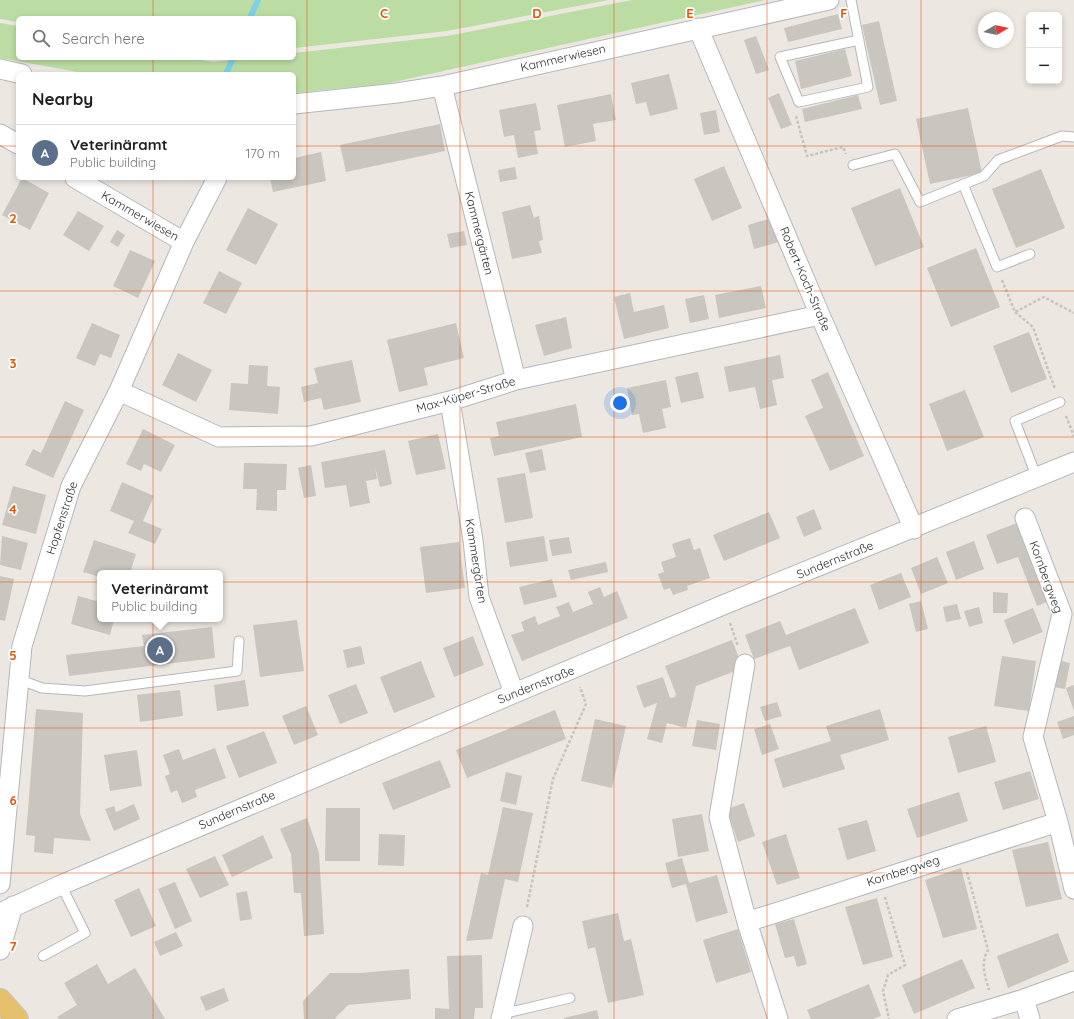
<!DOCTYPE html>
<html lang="en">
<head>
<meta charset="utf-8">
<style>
	body { margin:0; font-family:Quicksand,sans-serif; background:#f2f2f2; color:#202124 }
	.controls { position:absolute; right:12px; top:12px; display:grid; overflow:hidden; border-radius:6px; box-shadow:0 2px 6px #0003 }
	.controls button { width:36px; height:36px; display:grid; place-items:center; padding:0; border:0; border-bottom:1px solid #e0e0e0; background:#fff; color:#202124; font:20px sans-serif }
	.compass { position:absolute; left:978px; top:12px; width:36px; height:36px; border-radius:50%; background:#fff; box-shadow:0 2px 6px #0003; rotate:81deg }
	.you { position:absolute; left:620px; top:403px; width:14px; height:14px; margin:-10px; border:3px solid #fff; border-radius:50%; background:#1a73e8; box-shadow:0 0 0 6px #1a73e833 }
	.badge { display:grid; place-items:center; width:26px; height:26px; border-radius:50%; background:#db2777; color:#fff; font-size:13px; font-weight:700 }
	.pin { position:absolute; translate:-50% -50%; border:2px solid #fff; box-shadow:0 1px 4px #0006 }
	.popup { position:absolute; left:97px; top:570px; width:126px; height:52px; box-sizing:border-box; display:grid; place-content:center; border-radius:6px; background:#fff; filter:drop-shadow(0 1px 3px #0005); font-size:13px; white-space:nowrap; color:#757577 }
	.popup b { font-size:15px; color:#202124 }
	.popup::after { content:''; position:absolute; left:50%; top:100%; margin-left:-8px; border:8px solid transparent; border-top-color:#fff }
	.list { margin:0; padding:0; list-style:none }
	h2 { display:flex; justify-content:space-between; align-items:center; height:52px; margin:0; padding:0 16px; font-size:17px }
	h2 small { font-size:13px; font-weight:400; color:#757577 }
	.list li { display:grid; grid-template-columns:26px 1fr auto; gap:12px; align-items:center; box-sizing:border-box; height:56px; padding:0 16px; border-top:1px solid #e0e0e0 }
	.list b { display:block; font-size:15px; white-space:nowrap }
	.list p { margin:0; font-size:13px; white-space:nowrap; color:#757577 }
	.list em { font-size:13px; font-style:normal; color:#757577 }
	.icon { flex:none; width:22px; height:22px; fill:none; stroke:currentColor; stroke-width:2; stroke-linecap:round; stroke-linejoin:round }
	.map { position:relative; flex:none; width:1074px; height:1019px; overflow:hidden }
	.search { position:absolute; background:#fff; box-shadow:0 2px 6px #0003; left:16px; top:16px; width:280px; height:44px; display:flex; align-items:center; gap:10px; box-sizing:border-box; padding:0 14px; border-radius:6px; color:#757577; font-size:15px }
	.panel { position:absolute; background:#fff; box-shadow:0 2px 6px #0003; left:16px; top:72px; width:280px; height:108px; border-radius:6px }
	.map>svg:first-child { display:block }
</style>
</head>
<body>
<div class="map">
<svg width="1074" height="1019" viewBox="0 0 1074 1019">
	<rect width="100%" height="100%" fill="#ede7e1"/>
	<path fill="#bbdda3" d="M0 0H609L447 31 294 48V18H18V22L0 19Z
		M632 0H765L385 84 294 93V74H89L0 58V23L18 26V58H191L213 62 248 58H294V53L447 36Z"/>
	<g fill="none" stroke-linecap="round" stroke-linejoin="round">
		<path stroke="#7fd0e4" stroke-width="6" d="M250 18 258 0
			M226 74 233 58"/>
	</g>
	<path fill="#c9c5bf" d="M838 14 842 29 788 42 784 28Z
		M879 21 897 101 880 105 862 25Z
		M756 36 769 70 756 74 744 40Z
		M845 49 852 76 801 89 795 61Z
		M669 74 678 109 650 116 646 102 636 104 631 83Z
		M779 93 792 125 781 129 768 98Z
		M611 94 616 120 593 124 596 141 565 147 557 105Z
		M858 95 862 109 805 122 802 109Z
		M536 103 541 130 534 131 538 154 518 158 514 135 504 137 499 110Z
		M968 108 982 173 930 184 916 119Z
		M716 110 720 132 704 135 700 113Z
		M440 124 445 151 346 172 340 145Z
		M321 152 326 181 273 192 270 178H294V158Z
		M724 166 742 208 712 221 694 179Z
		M515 167 517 179 500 182 498 170Z
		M1041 169 1065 228 1016 248 992 189Z
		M22 178 49 193 30 230 2 215Z
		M900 188 924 247 875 266 851 208Z
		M530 205 534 218 539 216 543 240 539 241 542 253 512 259 502 212Z
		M248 208 278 224 256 265 226 250Z
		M78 211 104 226 89 251 63 235Z
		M772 218 779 242 754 249 748 225Z
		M117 230 125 235 118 247 110 242Z
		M464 231 467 245 450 248 447 234Z
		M976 248 1000 307 951 327 927 268Z
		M130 250 155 261 138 298 113 286Z
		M219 271 242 283 226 314 203 303Z
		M761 286 766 308 719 318 715 295Z
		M630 293 634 312 664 305 669 328 624 339 614 297Z
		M704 295 709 319 690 323 685 299Z
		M566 317 572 348 544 356 535 325Z
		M92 323 120 335 111 358 100 354 95 366 76 358Z
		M456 323 464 358 424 368 428 385 399 392 387 340Z
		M1029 332 1047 379 1011 393 993 346Z
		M178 353 212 370 196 402 162 385Z
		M780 355 784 378 772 380 777 405 760 409 755 387 729 392 724 367Z
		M352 360 361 402 324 410 321 398 304 402 301 387 318 383 314 368Z
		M249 365 268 366 267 386 280 387 278 414 229 410 231 383 248 384Z
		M698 372 704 398 681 403 675 377Z
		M828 372 864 456 830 471 805 416 823 408 811 380Z
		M666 380 671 407 662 409 666 428 643 433 639 414 632 415 627 388Z
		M965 390 984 437 947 451 929 404Z
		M65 401 84 410 53 478 25 465 33 449 41 453Z
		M576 404 582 437 494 456 490 438 499 436 496 422Z
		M143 429 175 445 161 472 144 464 141 471 126 464Z
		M438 434 446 469 416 475 408 441Z
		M542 449 546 470 530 473 525 453Z
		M385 450 392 484 380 487 375 467 377 479 366 481 370 503 350 507 346 485 325 488 321 462Z
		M244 463 287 464 286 490H277V511L256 510 257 489H243Z
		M311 465 316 496 304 498 298 468Z
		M525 473 533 518 505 523 497 478Z
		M122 482 154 496 143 521 162 529 155 544 128 533 134 521 110 511Z
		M13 486 46 495 36 534 2 525Z
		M814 509 822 529 804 537 796 517Z
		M769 512 780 538 724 561 713 535Z
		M1022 521 1052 600 1037 606 1018 557 997 564 986 535Z
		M2 536 28 543 21 570 0 565Z
		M544 536 548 561 510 567 506 542Z
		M569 537 572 553 552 556 549 540Z
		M690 538 694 550 700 548 710 578 687 586 688 590 673 595 670 588 664 590 658 574 664 572 661 562 676 557 672 544Z
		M94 540 136 554 130 573H100V577L83 572Z
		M974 541 984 569 956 580 946 552Z
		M459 542 465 588 426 593 420 547Z
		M937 557 948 583 921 594 911 568Z
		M606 562 608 572 571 580 568 570Z
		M901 573 911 597 879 610 870 585Z
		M0 576 14 579 5 621 0 620Z
		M552 579 557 597 524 605 519 587Z
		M600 587 604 597 617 591 628 618 522 661 511 635 524 631 521 622 535 616 538 625 550 620 560 616 556 607 569 602 573 612 593 604 588 592Z
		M993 592 1008 593 1007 613H993Z
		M78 596 100 602V619L114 620 110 635 71 624Z
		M921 601 928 629 916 632 909 604Z
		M957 604 961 619 946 622 943 607Z
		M979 607 983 623 969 627 964 611Z
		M855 608 869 643 799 670 790 646 754 659 745 635 780 621 786 635Z
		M1033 608 1043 632 1013 644 1004 620Z
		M297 620 304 671 260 677 253 625Z
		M212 627 215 658 69 676 66 655 144 646 142 635Z
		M473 636 484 665 454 677 443 648Z
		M732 640 743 668 696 686 686 728 667 723 662 743 647 739 657 703 644 708 636 686 663 677 670 698 675 697 676 694 665 666Z
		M361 646 365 664 347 668 343 650Z
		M1002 656 1036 661 1029 711 994 706Z
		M1058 660 1070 663 1065 689 1053 687Z
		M421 661 435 697 394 713 380 677Z
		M245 680 249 706 217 711 214 685Z
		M356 684 368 713 340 724 328 695Z
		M1074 685V711L1066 688Z
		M180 690 183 716 140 722 137 695Z
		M777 702 782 716 765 721 760 707Z
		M306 706 318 735 294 745 282 716Z
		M36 709 83 713 80 814 91 841 54 838 53 854 34 852 35 836 26 835Z
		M880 709 889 740 840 755 845 769 783 788 774 759 831 741 826 726Z
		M555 710 566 739 467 778 456 750Z
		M1074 716V735L1063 739 1057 722Z
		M595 719 626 726 612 788 581 781Z
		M697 720 720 724 716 750 692 746Z
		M770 724 779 749 762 755 754 729Z
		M986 726 996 762 958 773 948 737Z
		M264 731 277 763 239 778 226 746Z
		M215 748 226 778 195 790 197 797 182 803 177 790 171 793 165 776 170 774 163 755 179 749 183 760Z
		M137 750 142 786 110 791 104 755Z
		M440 760 451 787 393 810 382 783Z
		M1030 771 1039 799 1003 810 994 782Z
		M506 772 522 776 516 805 500 801Z
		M959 792 968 821 917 838 907 809Z
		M744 803 755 836 738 842 727 809Z
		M134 804 140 819 114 831 105 809 114 806 116 812Z
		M503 807 533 813 518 882 505 879 492 939 466 941 481 873 488 875Z
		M326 808H360V861H325Z
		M702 814 709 851 678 857 672 819Z
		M307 818 319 853 324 934 304 936 301 893H294L291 854 280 829Z
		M867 820 876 851 847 860 838 828Z
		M379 834 405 835 404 866 378 865Z
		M786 834 800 878 777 885 762 842Z
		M263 835 273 858 232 877 222 855Z
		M1048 842 1062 899 1026 907 1012 850Z
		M215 856 229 885 200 898 186 869Z
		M682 858 689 883 717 875 728 913 696 922 686 884 672 888 665 863Z
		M961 868 977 929 943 938 925 880Z
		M175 882 192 921 175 929 158 889Z
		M139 888 156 926 131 937 114 900Z
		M247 891 252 919 240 921 236 893Z
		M877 898 893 957 863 965 845 907Z
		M618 913 624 941 631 939 644 995 608 1003 595 947 588 949 582 921Z
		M794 919 807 964 797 967 794 956 785 958 775 924Z
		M738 929 751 972 716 983 703 940Z
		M176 932 183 946 160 956 154 942Z
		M1058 933 1069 962 1008 988 997 956Z
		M482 955 483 1008H475L474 1019H435V1008L449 1009 447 956Z
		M962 959 975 988 914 1014 902 985Z
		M97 964 108 984 135 968 165 1019H59L57 1017 77 1005 64 983Z
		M409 969 411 999 348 1005 336 1017 335 1019H304L303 1001 330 973H359Z
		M869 984 881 1016 873 1019H811L807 1010Z
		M224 988 229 1001 206 1011 200 997Z
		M597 1010 599 1019H564V1018Z"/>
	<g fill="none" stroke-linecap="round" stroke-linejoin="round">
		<defs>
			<path id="service" d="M851 0 868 87 799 102 780 57 859 40
				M853 165 895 154 920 202 984 176 998 160 1062 136 1074 137
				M963 184 997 267 1030 254
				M1037 478 1015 421 1060 402
				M18 679 42 688 85 691 237 671 239 641
				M43 956 85 933 61 885
				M502 1014 570 998"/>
			<path id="minor" d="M698 28 820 315 914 529
				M0 69 22 74
				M442 86 516 380
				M294 104 397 93 442 86 829 0
				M0 134 18 144
				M75 178 184 242
				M119 391 219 437 311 436 450 401 516 380 820 315
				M450 401 473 540 479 597 514 693
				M1025 518 1062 614 1033 737 1058 822
				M745 664 719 817 747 922
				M0 884 22 646 71 486 119 391 184 242 217 178
				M0 913 61 885 723 605 1074 462
				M0 950 13 906
				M1024 999 1030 1019
				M501 1019 523 926
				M778 1019 747 922 1058 822 1074 889
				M957 1019 1024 999 1074 981"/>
			<path id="primary" d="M0 1000 17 1019"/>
		</defs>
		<use href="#service" stroke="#b4b7bf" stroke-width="11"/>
		<use href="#minor" stroke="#b4b7bf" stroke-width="21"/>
		<use href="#primary" stroke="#c4c4c4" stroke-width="24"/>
		<path stroke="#c4c4c4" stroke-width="2.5" stroke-dasharray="3 2" stroke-linecap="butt" d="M796 116 807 156 843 147 846 154
			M1002 280 1015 312 1044 297 1074 313
			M1015 312 1033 327 1055 389
			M1066 416 1074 436
			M730 623 738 646
			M967 872 988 950C980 964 985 976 989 990
			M885 897 905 965 888 975 883 991 889 1019
			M527 907 553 779 586 704 580 687"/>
		<use href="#service" stroke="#fff" stroke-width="9"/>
		<use href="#minor" stroke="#fff" stroke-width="19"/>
		<use href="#primary" stroke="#e4c06f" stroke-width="22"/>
	</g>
	<path fill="none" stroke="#df570e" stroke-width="1" stroke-opacity="0.55" d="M153 0V18M307 0V1019M460 0V1019M614 0V1019M767 0V1019M921 0V1019M153 58V74M0 146H18M294 146H1074M153 178V1019M0 291H1074M0 437H1074M0 582H1074M0 728H1074M0 873H1074"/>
	<g text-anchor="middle" stroke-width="3.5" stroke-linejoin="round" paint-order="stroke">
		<g font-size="12" fill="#2d2d2d" stroke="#fff">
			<text transform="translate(563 58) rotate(-13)" y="4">Kammerwiesen</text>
			<text transform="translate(140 216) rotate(30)" y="4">Kammerwiesen</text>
			<text transform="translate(479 233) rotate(76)" y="4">Kammergärten</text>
			<text transform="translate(805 279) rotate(67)" y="4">Robert-Koch-Straße</text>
			<text transform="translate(466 395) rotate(-16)" y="4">Max-Küper-Straße</text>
			<text transform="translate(62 518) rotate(-72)" y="4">Hopfenstraße</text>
			<text transform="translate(835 560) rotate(-22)" y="4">Sundernstraße</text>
			<text transform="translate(476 561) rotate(81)" y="4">Kammergärten</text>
			<text transform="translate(1046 577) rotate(70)" y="4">Kornbergweg</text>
			<text transform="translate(536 685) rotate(-22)" y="4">Sundernstraße</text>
			<text transform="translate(237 810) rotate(-23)" y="4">Sundernstraße</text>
			<text transform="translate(903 871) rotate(-18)" y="4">Kornbergweg</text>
		</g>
	</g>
	<g font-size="13" text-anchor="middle" font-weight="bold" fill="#df570e" stroke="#fff" stroke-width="3.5" stroke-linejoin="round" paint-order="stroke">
		<text x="384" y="18">C</text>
		<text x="537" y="18">D</text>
		<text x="690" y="18">E</text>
		<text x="844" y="18">F</text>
		<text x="13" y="223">2</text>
		<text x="13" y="368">3</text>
		<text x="13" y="514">4</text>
		<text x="13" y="660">5</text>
		<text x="13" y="805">6</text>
		<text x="13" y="951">7</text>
	</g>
</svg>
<div class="controls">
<button>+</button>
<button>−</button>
</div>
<svg class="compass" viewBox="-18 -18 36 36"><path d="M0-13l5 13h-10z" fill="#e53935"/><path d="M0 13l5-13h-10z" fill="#757577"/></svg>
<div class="you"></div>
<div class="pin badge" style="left:160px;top:650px;background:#5c6f8a">A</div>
<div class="popup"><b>Veterinäramt</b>Public building</div>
<div class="search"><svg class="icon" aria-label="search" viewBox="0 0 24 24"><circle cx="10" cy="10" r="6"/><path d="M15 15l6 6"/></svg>Search here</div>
<section class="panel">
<h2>Nearby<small></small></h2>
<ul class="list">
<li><span class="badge" style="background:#5c6f8a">A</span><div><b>Veterinäramt</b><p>Public building</p></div><em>170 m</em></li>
</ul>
</section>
</div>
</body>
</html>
